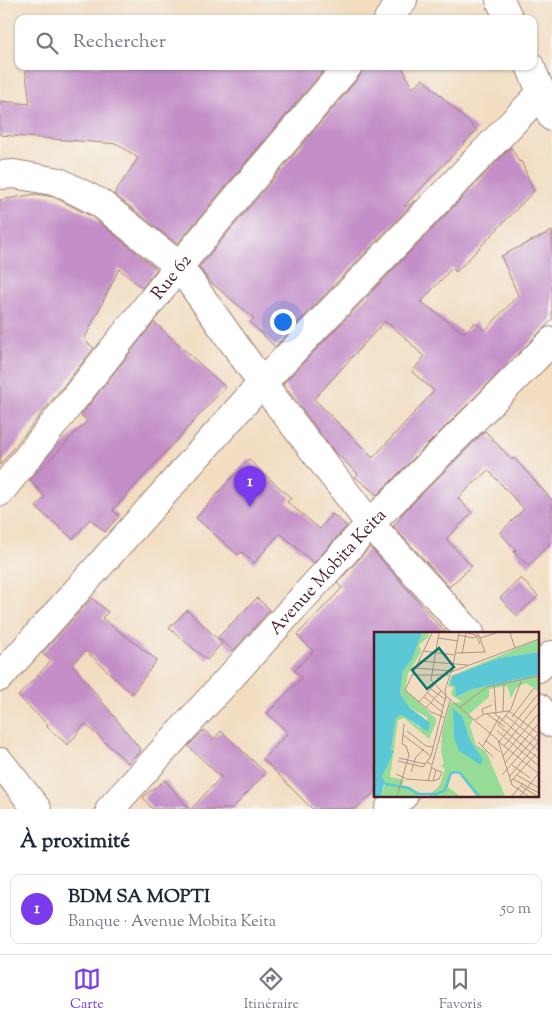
<!DOCTYPE html>
<html lang="fr">
<head>
<meta charset="utf-8">
<style>
	body { margin:0; font-family:"Sorts Mill Goudy",serif; background:#f2f2f3; color:#1f2937 }
	.you { position:absolute; left:282px; top:321px; width:18px; height:18px; margin:-12px; border:4px solid #fff; border-radius:50%; background:#1a73e8; box-shadow:0 0 0 8px #1a73e833 }
	.badge { display:grid; place-items:center; width:32px; height:32px; border-radius:50%; background:#7c3aed; color:#fff; font-size:16px; font-weight:700 }
	.pin { position:absolute; translate:-50% -41px; filter:drop-shadow(0 1px 2px #0008) }
	.pin::after { content:''; position:absolute; top:26px; width:18px; height:15px; background:inherit; clip-path:polygon(0 0,100% 0,50% 100%) }
	.list { margin:0; padding:0; list-style:none }
	h2 { display:flex; justify-content:space-between; align-items:center; height:65px; margin:0; padding:0 20px; font-size:21px }
	h2 small { font-size:16px; font-weight:400; color:#747a83 }
	.list li { display:grid; grid-template-columns:32px 1fr auto; gap:15px; align-items:center; box-sizing:border-box; height:70px; margin:0 10px 10px; padding:0 10px; border:1px solid #e0e1e3; border-radius:10px }
	.list b { display:block; font-size:19px; white-space:nowrap }
	.list p { margin:0; font-size:16px; white-space:nowrap; color:#747a83 }
	.list em { font-size:16px; font-style:normal; color:#747a83 }
	.icon { flex:none; width:28px; height:28px; fill:none; stroke:currentColor; stroke-width:2; stroke-linecap:round; stroke-linejoin:round }
	.map { position:relative; flex:none; width:552px; height:809px; overflow:hidden }
	.search { position:absolute; background:#fff; box-shadow:0 1px 4px #0004; left:15px; right:15px; top:15px; height:55px; display:flex; align-items:center; gap:12px; box-sizing:border-box; padding:0 18px; border-radius:10px; color:#747a83; font-size:19px }
	.sheet { height:145px; background:#fff }
	nav { display:flex; justify-content:space-around; align-items:center; box-sizing:border-box; height:70px; border-top:1px solid #e0e1e3; background:#fff; font-size:14px; color:#747a83 }
	nav a { display:grid; justify-items:center; gap:2px }
	nav .on { color:#7c3aed }
	.map>svg:first-child { display:block }
</style>
</head>
<body>
<div class="map">
<svg width="552" height="809" viewBox="0 0 552 809">
	<rect width="100%" height="100%" fill="#f6f6f2"/>
	<filter id="ink" filterUnits="userSpaceOnUse"><feTurbulence type="fractalNoise" baseFrequency=".02" numOctaves="2"/><feDisplacementMap in="SourceGraphic" scale="10" xChannelSelector="R" yChannelSelector="G"/><feConvolveMatrix kernelMatrix="1 2 1 2 8 2 1 2 1" color-interpolation-filters="sRGB"/></filter>
	<filter id="wash" filterUnits="userSpaceOnUse"><feTurbulence type="fractalNoise" baseFrequency=".0096" numOctaves="4" result="noise"/><feDisplacementMap in="SourceGraphic" scale="20" xChannelSelector="R" yChannelSelector="G"/><feGaussianBlur stdDeviation="1.12" result="paint"/><feColorMatrix in="noise" values="0 0 0 0 0 0 0 0 0 0 0 0 0 0 0 0 0 1.4 0 .05"/><feComposite in="paint" operator="in"/></filter>
	<g filter="url(#wash)">
		<rect width="100%" height="100%" fill="#f2ddc1"/>
		<g id="blocks">
			<path fill="#c48fc8" fill-rule="evenodd" d="M25 66H327L177 244 114 194 138 158 118 144 0 135V101L30 104Z
				M363 66H402L412 88 423 79 477 130 404 206 405 207 416 200 275 347 250 322 254 318 209 281 199 267 360 76Z
				M511 147 519 162 521 161 534 191 456 272 452 268 421 302 464 333 475 322 485 331 518 295 501 256 552 231V320L377 495 355 477 358 474 332 449 283 384ZM385 321 405 337 424 357 412 372 434 391 373 458 314 399Z
				M36 194 54 197 91 216 157 269 142 288 119 269 84 340 94 348 0 465V200Z
				M154 322 225 387 113 510 119 516 105 532 90 519 73 539 36 507 45 497 30 480 87 421 81 415Z
				M485 431 512 460 514 458 552 500V541L529 566 514 552 516 550 500 533 524 509 488 470 458 498 472 513 446 539 472 566 449 587 393 526 402 516 401 515Z
				M248 459 291 498 287 502 320 529 332 514 347 526 314 563 280 533 254 563 242 552 238 555 196 518Z
				M370 547 446 633H376V791L355 809H312L263 759 288 733 267 713 302 678 294 671 313 651 297 635 342 588 337 583Z
				M521 578 538 596 517 616 500 598Z
				M92 598 108 612 102 618 157 660 132 694 86 651 72 664 141 750 128 763 85 724 68 745 47 727 48 725 18 696 51 661 42 653Z
				M257 598 270 610 233 651 218 637Z
				M187 610 222 643 207 660 169 628Z
				M204 730 214 739 221 731 266 773 232 809H191L221 777 188 746Z
				M165 780 189 809H152L143 797Z"/>
		</g>
	</g>
	<g filter="url(#ink)">
		<use href="#blocks" fill-opacity="0" stroke="#9e7e76" stroke-width="1"/>
		<g fill="none" stroke-linecap="round" stroke-linejoin="round">
			<defs>
				<g id="street">
					<path d="M388 19 403 0"/>
					<path d="M0 175 14 174 59 182 100 203 179 266 262 383 370 524 470 633"/>
					<path id="s1" d="M0 492 179 266 348 66"/>
					<path d="M538 668 552 655"/>
					<path d="M0 677 262 383 542 92"/>
					<path d="M538 707 552 723"/>
					<path id="s2" d="M110 809 370 524 552 341"/>
					<path d="M389 809 404 795"/>
				</g>
				<path id="secondary" d="M500 0 509 19
					M530 66 552 117
					M0 762 37 809"/>
			</defs>
			<use href="#street" stroke="#9e7e76" stroke-width="30"/>
			<use href="#secondary" stroke="#9e7e76" stroke-width="30"/>
			<use href="#street" stroke="#fff" stroke-width="28"/>
			<use href="#secondary" stroke="#fff" stroke-width="28"/>
		</g>
	</g>
	<g text-anchor="middle" stroke-width="4" stroke-linejoin="round" paint-order="stroke">
		<g font-size="18" fill="#4a1f2b" stroke="#f6f6f2">
			<text dy="6" stroke="none"><textPath href="#s1" startOffset="275">Rue 62</textPath></text>
			<text dy="6" stroke="none"><textPath href="#s2" startOffset="322">Avenue Mobita Keita</textPath></text>
		</g>
	</g>
	<g transform="translate(374 632)">
		<rect width="165" height="165" fill="#f2ddc1"/>
		<path d="M48 1H55L54 5 45 13 47 20 34 42 31 57 62 87V91L55 107 30 86 24 88 16 145 30 148 28 153 46 160 42 164H7L11 152 8 145 17 118 22 86 27 83 33 86 46 96 54 86 35 75 26 61 29 39 38 27ZM165 7V20L125 26 78 44 76 53 81 54 83 65 99 57 165 43V60L152 51 142 56 137 66 133 54 115 57V65L95 82 99 87 96 94 102 113 112 119 131 164H102L84 140 77 142 74 155 86 164H55L66 153 71 136 67 135 70 131 67 120 68 101 76 71 88 70 77 63 79 55 74 54 77 44ZM89 86 96 108 109 127 80 106 82 88Z" fill="#96dc96" fill-rule="evenodd"/>
		<path d="M0 1H48L38 27 29 39 26 61 35 75 56 91 54 100 33 86 27 83 22 86 17 118 20 119 8 145 14 155 10 152 7 164H0ZM165 20V43L99 57 82 65 81 54 76 53 78 44 125 26ZM79 76 89 86 96 108 109 127 107 133 85 119 80 106Z" fill="#5cc8d5"/>
		<path fill="none" stroke="#5cc8d5" stroke-width="2.5" d="M12 152 35 156 43 162H63L71 158 77 141 82 140 86 141 105 164"/>
		<path fill="none" stroke="#af9185" stroke-width="1" d="M58 1 31 58 57 80 67 84 72 64 57 48 65 1M93 1 102 3 106 12M136 1 141 16M85 3 99 6 105 3M64 6 84 9M106 6 122 1M49 19 80 23M81 21 111 20 104 1M88 22 92 1M45 29 94 33M41 36 78 39M78 39 85 1M38 43H75M147 49 137 77 124 93 165 127M120 53 122 80M57 57 72 68M54 61 70 75M165 61 125 110 165 142M50 65 69 81M45 70 60 53M86 75 113 55 165 44M52 76 67 59M129 79 130 52M120 81 165 119M109 82 108 77 118 73M113 82 131 95M131 83 165 110M138 85 160 56M101 88 110 82 135 79 165 102M30 92 29 103 57 124M33 99 52 114 59 115M123 99 165 134M111 108 126 120M104 110 119 125M109 114 126 84M130 114 165 70M129 124 165 81M25 126 51 132M24 129 49 135 57 124 67 84 71 86M53 130 58 133 76 68M131 131 165 91M138 133 156 146M37 140 42 125 50 117M22 142 33 147 59 149 62 138 57 135M128 143 164 102M143 143 165 156M136 144 165 109M139 147 165 161M54 149 58 134M59 149 65 147 68 140 62 138M137 149 162 122M147 154 163 164M23 164 35 123 32 114 28 112 29 103M138 164 149 151M146 164 165 141M154 164 138 153 124 108 72 64 71 58 77 40 165 7"/>
		<path fill="#0f766e" fill-opacity="0.15" stroke="#0f766e" stroke-width="2.5" d="M65 16 80 35 53 57 38 38Z"/>
		<rect width="165" height="165" fill="none" stroke="#4a1f2b" stroke-width="2.5"/>
	</g>
</svg>
<div class="you"></div>
<div class="pin badge" style="left:250px;top:507px">1</div>
<div class="search"><svg class="icon" aria-label="search" viewBox="0 0 24 24"><circle cx="10" cy="10" r="6"/><path d="M15 15l6 6"/></svg>Rechercher</div>
</div>
<section class="sheet">
<h2>À proximité<small></small></h2>
<ul class="list">
<li><span class="badge">1</span><div><b>BDM SA MOPTI</b><p>Banque · Avenue Mobita Keita</p></div><em>50 m</em></li>
</ul>
</section>
<nav>
<a class="on"><svg class="icon" aria-label="map" viewBox="0 0 24 24"><path d="M3 6l6-2 6 2 6-2v14l-6 2-6-2-6 2zM9 4v14M15 6v14"/></svg>Carte</a>
<a><svg class="icon" aria-label="directions" viewBox="0 0 24 24"><path d="M12 3l9 9-9 9-9-9zM9 14v-3h6M13 9l2 2-2 2"/></svg>Itinéraire</a>
<a><svg class="icon" aria-label="saved" viewBox="0 0 24 24"><path d="M7 4h10v16l-5-4-5 4z"/></svg>Favoris</a>
</nav>
</body>
</html>
